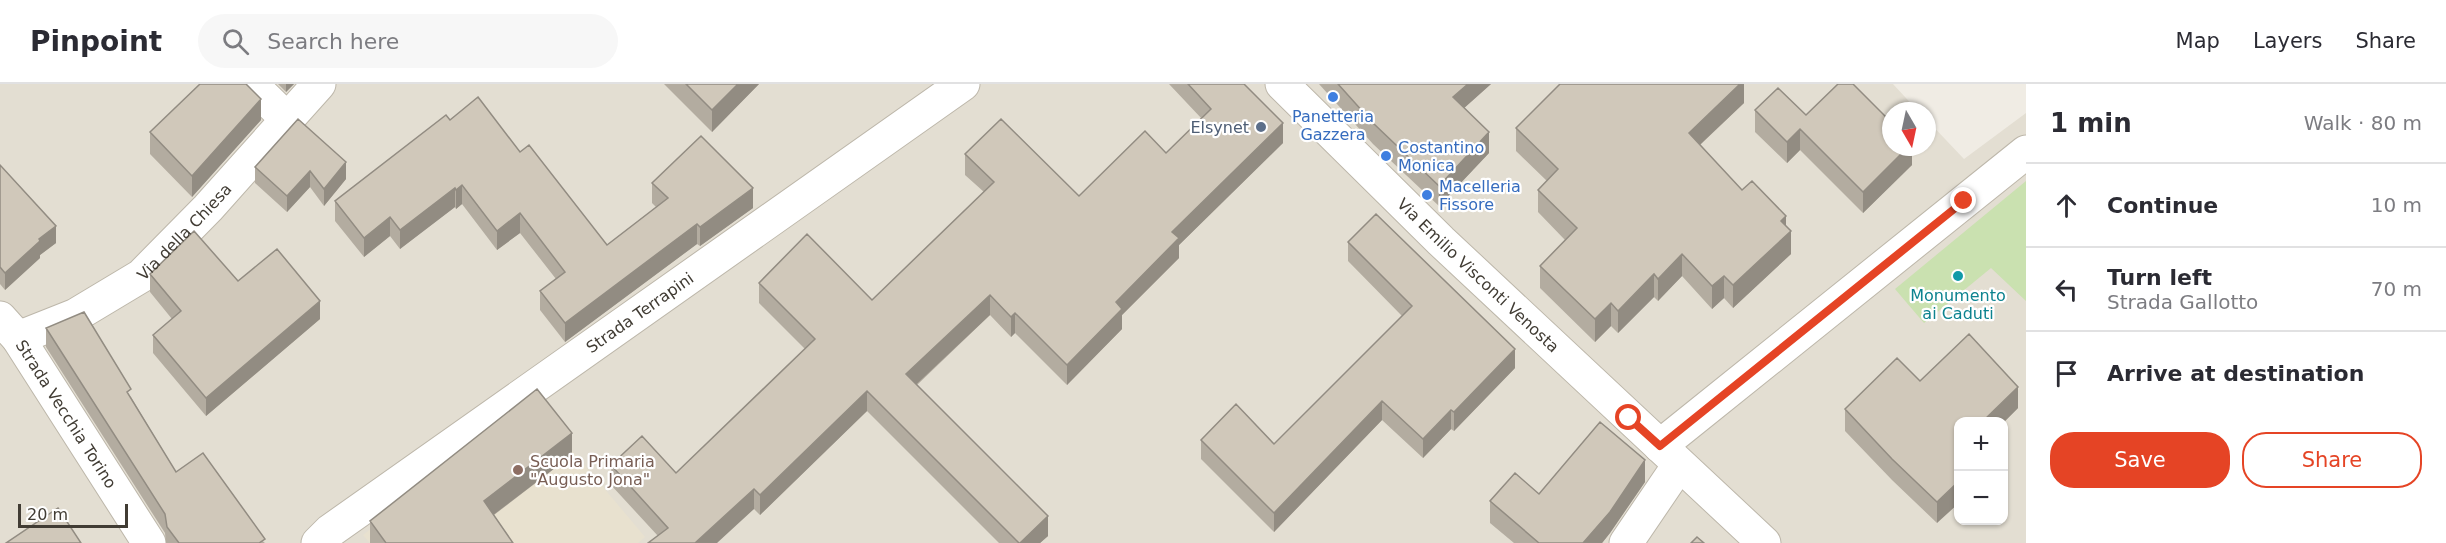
<!DOCTYPE html>
<html lang="en">
<head>
<meta charset="utf-8">
<style>
	body { margin:0; font-family:"DejaVu Sans",sans-serif; background:#f7f7f7; color:#2b2b33 }
	.controls { position:absolute; right:18px; bottom:18px; display:grid; overflow:hidden; border-radius:12px; box-shadow:0 2px 4px #0004 }
	.controls button { width:54px; height:54px; display:grid; place-items:center; padding:0; border:0; border-bottom:2px solid #e1e1e2; background:#fff; color:#2b2b33; font:30px sans-serif }
	.compass { position:absolute; left:1882px; top:18px; width:54px; height:54px; border-radius:50%; background:#fff; box-shadow:0 2px 4px #0004; rotate:171deg }
	.scale { position:absolute; left:18px; bottom:15px; width:110px; box-sizing:border-box; padding-left:6px; border:3px solid #413c34; border-top:0; font-size:16px; line-height:21px; white-space:nowrap; color:#413c34; -webkit-text-stroke:4px #fff; paint-order:stroke }
	.stop { position:absolute; width:18px; height:18px; margin:-14px; border:4px solid #e54425; border-radius:50%; background:#fff }
	.stop.end { background:#e54425; border-color:#fff; box-shadow:0 2px 6px #0008 }
	.list { margin:0; padding:0; list-style:none }
	h2 { display:flex; justify-content:space-between; align-items:center; height:78px; margin:0; padding:0 24px; font-size:26px }
	h2 small { font-size:20px; font-weight:400; color:#7c7c81 }
	.list li { display:grid; grid-template-columns:39px 1fr auto; gap:18px; align-items:center; box-sizing:border-box; height:84px; padding:0 24px; border-top:2px solid #e1e1e2 }
	.list b { display:block; font-size:22px; white-space:nowrap }
	.list p { margin:0; font-size:20px; white-space:nowrap; color:#7c7c81 }
	.list em { font-size:20px; font-style:normal; color:#7c7c81 }
	.actions { display:flex; gap:12px; padding:18px 24px }
	.actions a { flex:1; padding:14px 0; border:2px solid #e54425; border-radius:24px; text-align:center; font-size:21px; color:#e54425 }
	.actions .main { background:#e54425; color:#fff }
	.icon { flex:none; width:33px; height:33px; fill:none; stroke:currentColor; stroke-width:2; stroke-linecap:round; stroke-linejoin:round }
	.map { position:relative; flex:none; width:2026px; height:459px; overflow:hidden }
	header { display:flex; align-items:center; gap:36px; box-sizing:border-box; height:84px; padding:0 30px; background:#fff; border-bottom:2px solid #e1e1e2 }
	header strong { font-size:28px }
	nav { display:flex; gap:33px; margin-inline-start:auto; font-size:21px }
	.search { width:420px; height:54px; background:#f7f7f7; display:flex; align-items:center; gap:15px; box-sizing:border-box; padding:0 21px; border-radius:33px; color:#7c7c81; font-size:22px }
	main { display:flex }
	aside { flex:1; background:#fff }
	.map>svg:first-child { display:block }
</style>
</head>
<body>
<header>
<strong>Pinpoint</strong>
<div class="search"><svg class="icon" aria-label="search" viewBox="0 0 24 24"><circle cx="10" cy="10" r="6"/><path d="M15 15l6 6"/></svg>Search here</div>
<nav><a>Map</a><a>Layers</a><a>Share</a></nav>
</header>
<main>
<div class="map">
<svg width="2026" height="459" viewBox="0 0 2026 459">
	<rect width="100%" height="100%" fill="#f0ece4"/>
	<path fill="#e3ded2" fill-rule="evenodd" d="M0 0H1893L1918 27H1891V63H1927V36L1964 75 2026 29V459H0ZM1958 338H2004V436H1958Z"/>
	<path fill="#e8e1cf" d="M533 320 645 453 638 459H370L363 451Z"/>
	<path fill="#cae1b0" d="M2026 97V217L1991 184 1924 239 1895 205Z"/>
	<g fill="none" stroke-linecap="round" stroke-linejoin="round">
		<defs>
			<g id="minor">
				<path d="M251 0 288 36"/>
				<path id="s1" d="M1282 0 1441 157 1764 459"/>
				<path id="s2" d="M0 234 18 254 149 459"/>
				<path id="s3" d="M18 254 76 231 141 192 208 124 319 0"/>
				<path d="M1660 362 2026 68"/>
				<path id="s4" d="M318 459 330 447 963 0"/>
				<path d="M1626 459 1679 381"/>
			</g>
		</defs>
		<use href="#minor" stroke="#bdb7aa" stroke-width="35"/>
		<use href="#minor" stroke="#fff" stroke-width="33"/>
	</g>
	<path fill="#b3aca0" d="M278 0H294L286 8Z
		M664 0H759L712 48Z
		M1169 0H1244L1283 59 1179 161V174L1122 231V245L1067 301 1015 249 1011 253 990 231 917 301 1048 452 1040 459H999L867 327 760 431 754 425 658 452 611 401V381L676 389 805 265 759 219V199L872 216 984 108 965 91V70L1079 112 1166 69 1202 35Z
		M1319 0H1491L1464 24 1489 69 1439 122 1373 60Z
		M1744 0V19L1700 61 1742 106 1786 142 1791 170 1733 224 1724 214 1712 225 1682 192 1658 217 1654 213 1618 249 1611 242 1595 258 1540 204V182L1565 156 1538 128V106L1547 97 1516 67V44Z
		M1755 26 1806 31 1912 63V81L1863 129 1800 66 1787 79 1755 48Z
		M298 35 346 95 324 122 310 103 287 128 255 99V83Z
		M261 36 192 113 150 70V48Z
		M450 36 520 68 607 161 656 123 652 119V99L753 124 700 162 697 160 565 258 540 226V207L556 195 520 149 497 166 462 120 456 125 455 123 400 165 390 152 364 173 335 137V117Z
		M0 81 56 159 40 171V174L5 206 0 200Z
		M1348 158 1515 284 1454 347 1451 345 1423 374 1382 336 1274 448 1201 375V356L1274 360 1402 232 1348 177Z
		M150 190 238 197 320 235 206 332 153 269V251L172 235 150 208Z
		M46 244 131 313 176 388 265 459H166L165 449 46 263Z
		M2018 324 2004 338H1959L1937 439 1892 396 1845 347V325Z
		M572 371 494 431 513 459H370V437Z
		M1645 398 1610 449 1602 459H1514L1490 439V417L1539 410Z"/>
	<path fill="#928c82" d="M286 0H294L286 8Z
		M738 0H759L712 48V26Z
		M1468 0H1491L1453 34V13Z
		M1740 0H1744V19L1689 71V49Z
		M261 15V36L192 113V92Z
		M1283 39V59L1179 161V174L1122 231V245L1067 301V281L1172 148Z
		M1800 45V66L1787 79V58Z
		M1489 48V69L1439 122V102Z
		M1908 63H1912V81L1863 129V108Z
		M346 78V95L324 122V105Z
		M310 87V103L287 128V112Z
		M462 101V120L456 125V106Z
		M455 104V123L400 165V146Z
		M753 104V124L700 162V143Z
		M520 129V149L497 166V147Z
		M1786 132V152L1791 147V170L1733 224V201L1781 137Z
		M390 133V152L364 173V154Z
		M697 140V160L565 258V239Z
		M56 142V159L40 171V174L5 206V189L39 155Z
		M1682 170V192L1658 217V195Z
		M1654 190V213L1618 249V227Z
		M1724 192V214L1712 225V202Z
		M990 211V231L906 310V290Z
		M320 217V235L206 332V314Z
		M1611 219V242L1595 258V235Z
		M1015 229V249L1011 253V233Z
		M1515 265V284L1454 347V328Z
		M2018 303V324L2004 338H1982Z
		M867 307V327L760 431V411Z
		M1382 317V336L1274 448V429Z
		M1451 326V345L1423 374V355Z
		M572 349V371L484 438V417Z
		M1645 376V398L1610 449 1602 459H1583Z
		M1959 397V419L1937 439V418Z
		M754 405V425L717 459H695Z
		M1048 432V452L1040 459H1020Z"/>
	<path fill="#d0c8ba" stroke="#928c82" stroke-width="1.5" d="M200 0H246L261 15 192 92 150 48Z
		M686 0H738L712 26Z
		M1188 0H1244L1283 39 1172 148 1179 154 1116 218 1122 225 1067 281 1015 229 1011 233 990 211 906 290 1048 432 1020 459H1019L867 307 760 411 754 405 695 459H648L668 444 611 381 642 352 676 389 815 255 759 199 807 150 872 216 994 98 965 70 1001 35 1079 112 1145 47 1166 69 1211 25Z
		M1338 0H1468L1453 13 1489 48 1439 102 1373 39Z
		M1560 0H1740L1689 49 1742 106 1752 97 1786 132 1781 137 1791 147 1733 201 1724 192 1712 202 1682 170 1658 195 1654 190 1618 227 1611 219 1595 235 1540 182 1577 144 1538 106 1558 85 1516 44Z
		M1838 0H1853L1891 38V63H1908L1863 108 1800 45 1787 58 1755 26 1778 4 1806 31Z
		M478 13 520 68 529 61 607 161 668 114 652 99 701 52 753 104 700 143 697 140 565 239 540 207 565 188 520 129 497 147 462 101 456 106 455 104 400 146 390 133 364 154 335 117 446 31 450 36Z
		M298 35 346 78 324 105 310 87 287 112 255 83Z
		M0 81 56 142 39 155 40 157 5 189 0 183Z
		M1376 130 1515 265 1454 328 1451 326 1423 355 1382 317 1274 429 1201 356 1236 320 1274 360 1412 222 1348 158Z
		M194 147 238 197 277 165 320 217 206 314 153 251 181 227 150 190Z
		M84 228 131 305 127 308 176 388 203 369 265 455 259 459H179L167 443 165 430 46 244Z
		M1969 250 2018 303 1982 338H1959V397L1937 418 1892 375 1845 325 1897 274 1920 297Z
		M537 305 572 349 484 417 513 459H386L370 437Z
		M1600 338 1645 376 1610 428 1583 459H1539L1490 417 1515 389 1539 410Z
		M58 424 81 459H6Z
		M1697 453 1704 459H1691Z"/>
	<g fill="none" stroke-linecap="round" stroke-linejoin="round">
		<path stroke="#e54425" stroke-width="8" d="M1629 334 1660 362 1964 117"/>
	</g>
	<g fill="#3f7fe0" stroke="#fff" stroke-width="2">
		<circle cx="1333" cy="13" r="6"/>
		<circle cx="1386" cy="72" r="6"/>
		<circle cx="1427" cy="111" r="6"/>
	</g>
	<circle fill="#5c6f8a" stroke="#fff" stroke-width="2" cx="1261" cy="43" r="6"/>
	<circle fill="#0f9aa8" stroke="#fff" stroke-width="2" cx="1958" cy="192" r="6"/>
	<circle fill="#8d6e63" stroke="#fff" stroke-width="2" cx="518" cy="386" r="6"/>
	<g text-anchor="middle" stroke-width="4.5" stroke-linejoin="round" paint-order="stroke">
		<g font-size="16" fill="#366cbe" stroke="#fff" text-anchor="start">
			<text x="1333" y="38" text-anchor="middle">Panetteria<tspan x="1333" dy="18">Gazzera</tspan></text>
			<text x="1398" y="69">Costantino<tspan x="1398" dy="18">Monica</tspan></text>
			<text x="1439" y="108">Macelleria<tspan x="1439" dy="18">Fissore</tspan></text>
		</g>
		<g font-size="16" fill="#4e5e75" stroke="#fff" text-anchor="end">
			<text x="1249" y="49">Elsynet</text>
		</g>
		<g font-size="16" fill="#413c34" stroke="#fff">
			<text dy="6" stroke="none"><textPath href="#s3" startOffset="200">Via della Chiesa</textPath></text>
			<text dy="6" stroke="none"><textPath href="#s1" startOffset="274">Via Emilio Visconti Venosta</textPath></text>
			<text dy="6" stroke="none"><textPath href="#s4" startOffset="396">Strada Terrapini</textPath></text>
			<text dy="6" stroke="none"><textPath href="#s2" startOffset="117">Strada Vecchia Torino</textPath></text>
		</g>
		<g font-size="16" fill="#0d838f" stroke="#fff">
			<text x="1958" y="217">Monumento<tspan x="1958" dy="18">ai Caduti</tspan></text>
		</g>
		<g font-size="16" fill="#785e54" stroke="#fff" text-anchor="start">
			<text x="530" y="383">Scuola Primaria<tspan x="530" dy="18">"Augusto Jona"</tspan></text>
		</g>
	</g>
</svg>
<div class="controls">
<button>+</button>
<button>−</button>
</div>
<svg class="compass" viewBox="-18 -18 36 36"><path d="M0-13l5 13h-10z" fill="#e53935"/><path d="M0 13l5-13h-10z" fill="#7c7c81"/></svg>
<div class="scale">20 m</div>
<div class="stop" style="left:1629px;top:334px"></div>
<div class="stop end" style="left:1964px;top:117px"></div>
</div>
<aside>
<h2>1 min<small>Walk · 80 m</small></h2>
<ul class="list">
<li><svg class="icon" aria-label="ahead" viewBox="0 0 24 24"><path d="M12 20V5M6 11l6-6 6 6"/></svg><div><b>Continue</b></div><em>10 m</em></li>
<li><svg class="icon" aria-label="left" viewBox="0 0 24 24"><path d="M17 20v-9H6M10 6l-5 5 5 5"/></svg><div><b>Turn left</b><p>Strada Gallotto</p></div><em>70 m</em></li>
<li><svg class="icon" aria-label="arrive" viewBox="0 0 24 24"><path d="M6 21V4h12l-3 4 3 4H6"/></svg><div><b>Arrive at destination</b></div></li>
</ul>
<div class="actions"><a class="main">Save</a><a>Share</a></div>
</aside>
</main>
</body>
</html>
